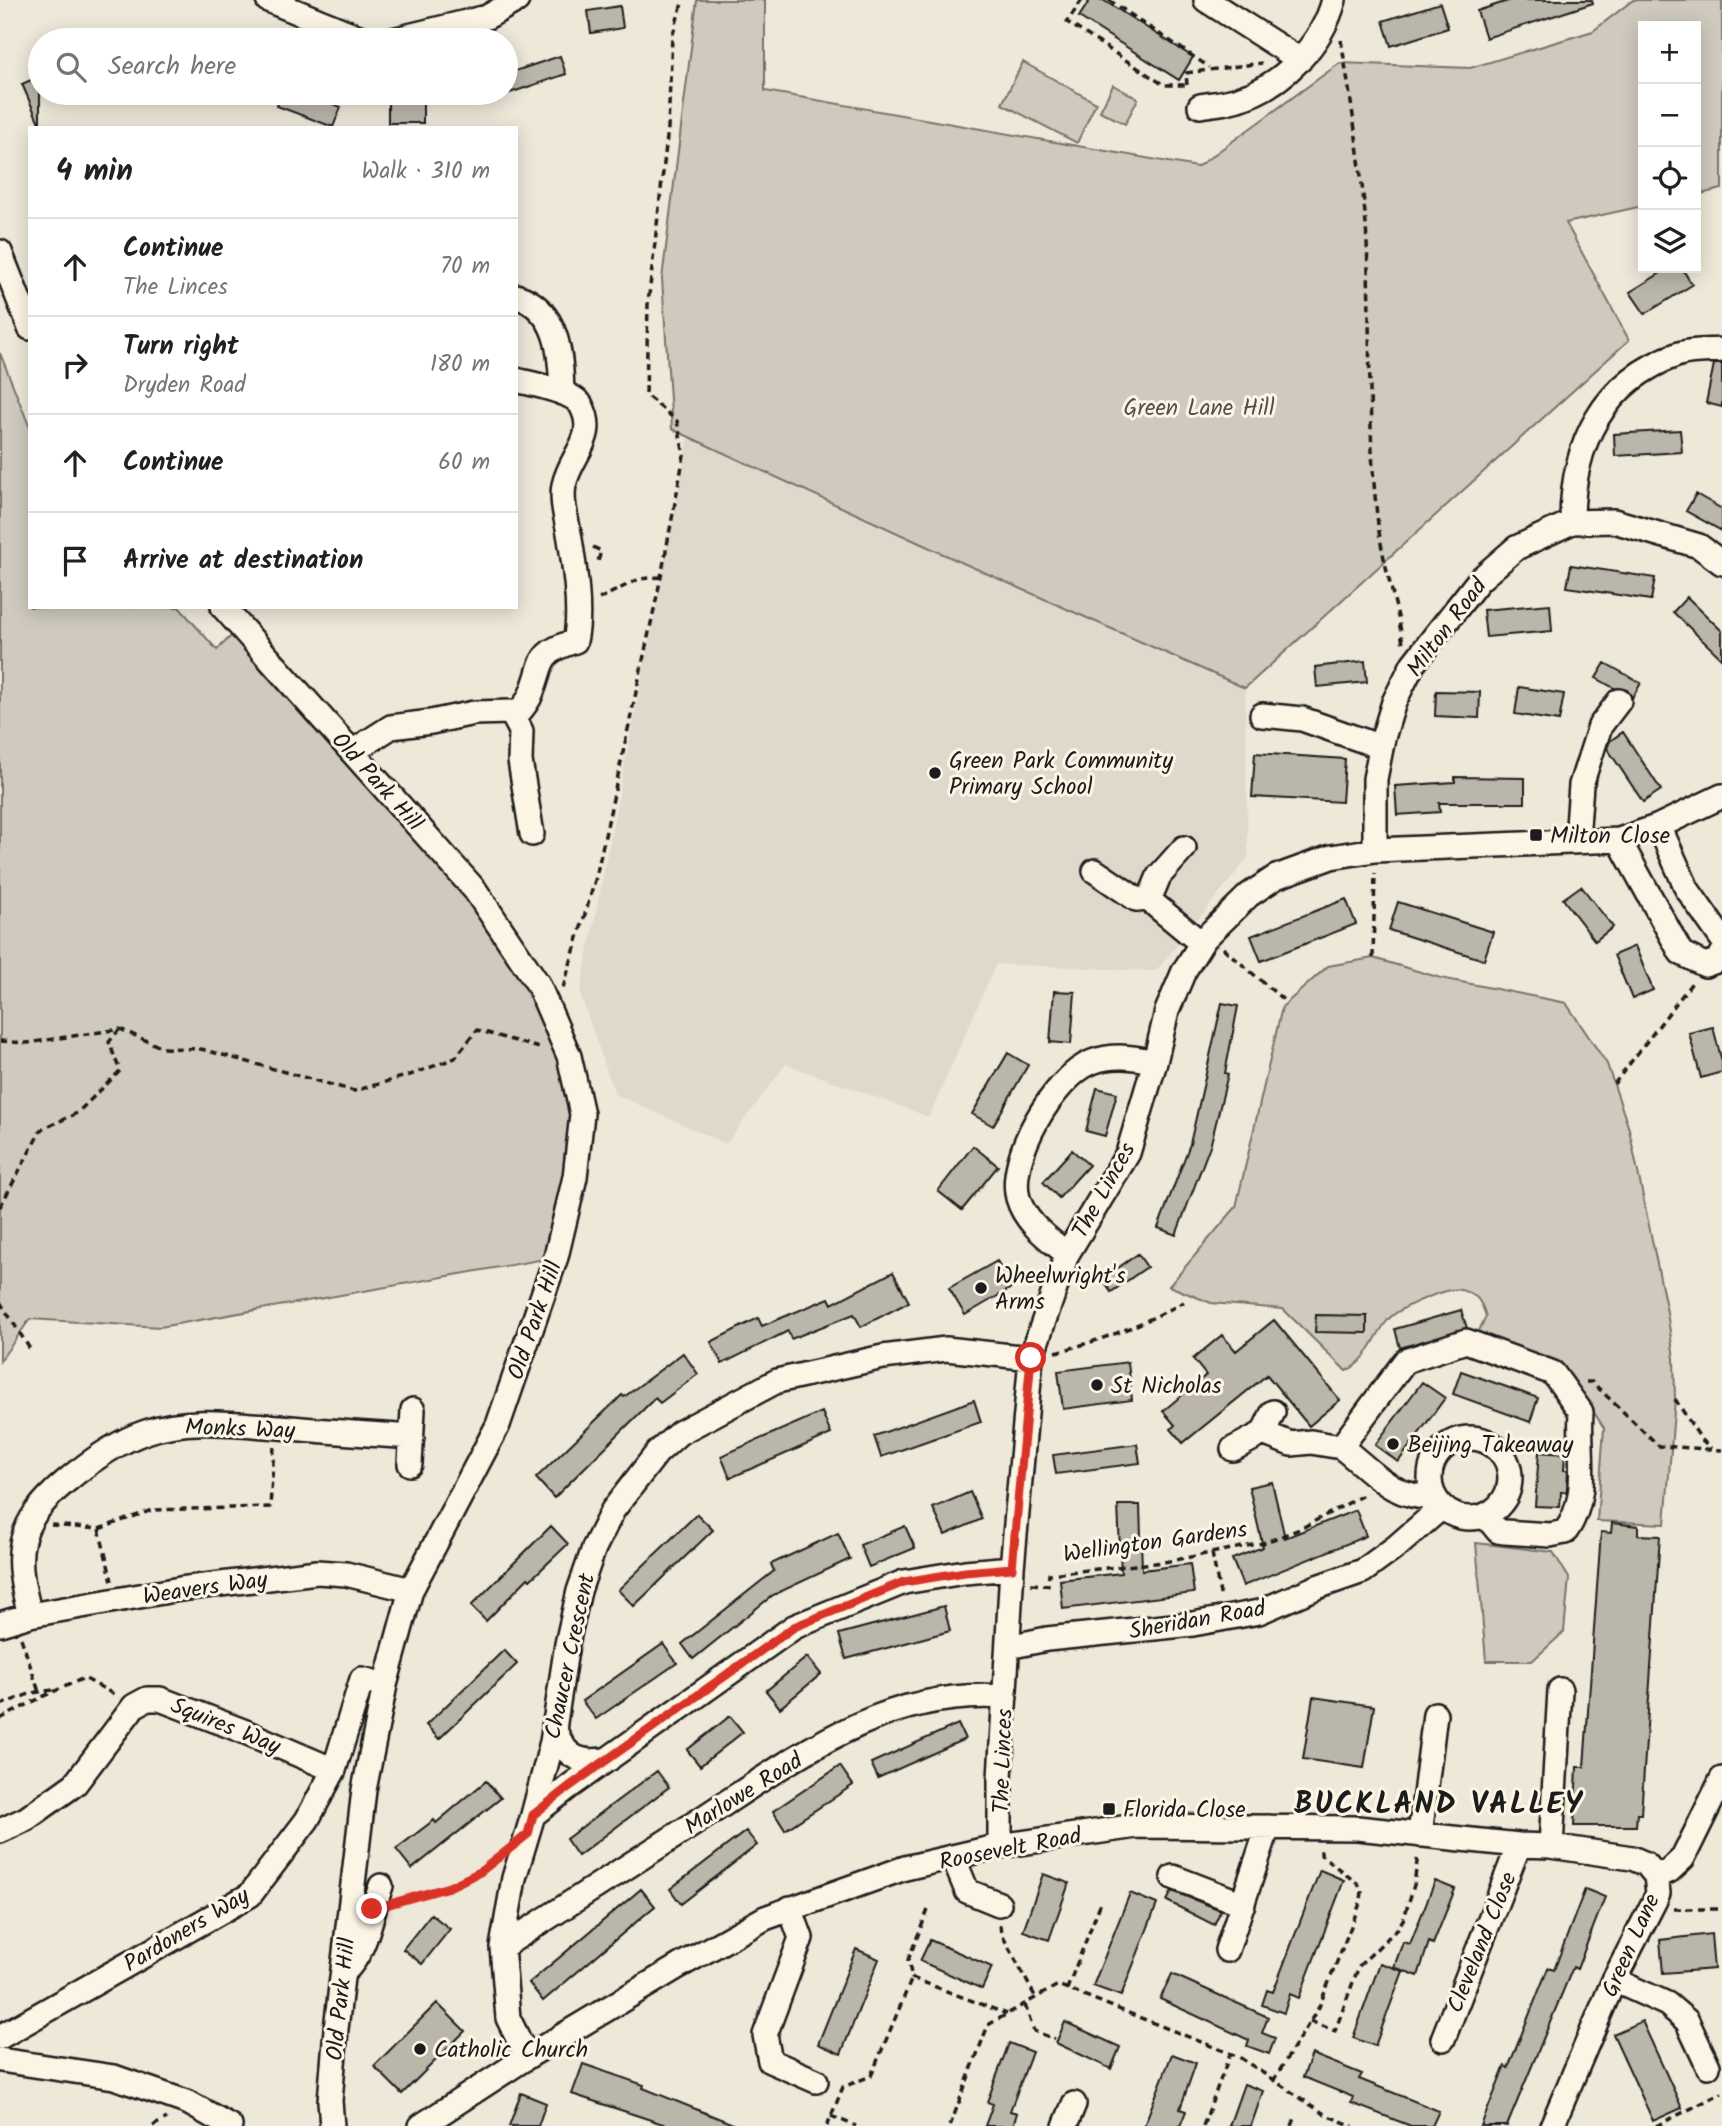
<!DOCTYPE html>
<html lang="en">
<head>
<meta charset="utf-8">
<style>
	body { margin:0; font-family:Kalam,sans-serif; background:#f2f2f2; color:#202124 }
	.controls { position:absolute; right:21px; top:21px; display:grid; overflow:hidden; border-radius:0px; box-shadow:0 4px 18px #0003 }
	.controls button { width:63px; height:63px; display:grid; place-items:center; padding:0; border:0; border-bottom:2px solid #e0e0e0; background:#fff; color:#202124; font:35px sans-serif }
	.stop { position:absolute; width:21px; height:21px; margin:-16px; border:5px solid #d93025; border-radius:50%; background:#fff }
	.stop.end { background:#d93025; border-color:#fff; box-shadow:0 2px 7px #0008 }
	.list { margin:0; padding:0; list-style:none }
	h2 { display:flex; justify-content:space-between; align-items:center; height:91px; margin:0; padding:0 28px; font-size:30px }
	h2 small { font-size:23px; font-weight:400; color:#757577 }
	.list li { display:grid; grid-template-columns:46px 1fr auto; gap:21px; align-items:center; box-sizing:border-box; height:98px; padding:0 28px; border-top:2px solid #e0e0e0 }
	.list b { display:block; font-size:26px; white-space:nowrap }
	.list p { margin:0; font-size:23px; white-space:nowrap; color:#757577 }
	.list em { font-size:23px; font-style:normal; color:#757577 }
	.icon { flex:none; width:38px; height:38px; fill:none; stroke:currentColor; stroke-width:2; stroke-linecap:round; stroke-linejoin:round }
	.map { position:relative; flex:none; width:1722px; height:2126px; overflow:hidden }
	.search { position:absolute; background:#fff; box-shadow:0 4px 18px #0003; left:28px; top:28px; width:490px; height:77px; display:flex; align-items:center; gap:18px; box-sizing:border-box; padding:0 24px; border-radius:38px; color:#757577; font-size:26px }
	.panel { position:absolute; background:#fff; box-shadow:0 4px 18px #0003; left:28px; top:126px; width:490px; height:483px; border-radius:0px }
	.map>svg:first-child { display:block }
</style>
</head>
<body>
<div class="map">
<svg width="1722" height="2126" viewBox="0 0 1722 2126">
	<rect width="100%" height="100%" fill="#eee8d9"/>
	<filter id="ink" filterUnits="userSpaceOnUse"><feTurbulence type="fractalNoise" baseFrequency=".0143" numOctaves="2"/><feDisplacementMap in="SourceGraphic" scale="14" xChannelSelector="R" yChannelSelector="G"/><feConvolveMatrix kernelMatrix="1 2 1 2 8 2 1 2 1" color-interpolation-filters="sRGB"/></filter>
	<g filter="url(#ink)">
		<path fill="#ded9cb" d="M689 436 1245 688 1248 858 1156 971 996 964 929 1117 786 1064 726 1144 615 1094 580 994Z"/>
		<path fill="#cfcabd" stroke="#76736c" stroke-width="2" d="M697 0H765V91L1197 167 1340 63 1470 68 1593 31 1633 0H1722V189L1696 195V26H1643V206L1566 223 1629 340 1245 688 954 559 672 429 662 279Z
			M1023 62 1096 103 1077 143 1002 104Z
			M1113 85 1138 99 1125 124 1100 111Z
			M0 353 30 428V607H179L217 650 240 627 475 890 538 984 582 1114 556 1257 160 1327 30 1319 0 1361Z
			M1373 958 1441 978 1566 1003 1607 1064 1629 1129 1667 1312 1674 1358 1675 1399 1665 1524 1597 1521 1604 1428 1566 1369 1477 1335 1486 1316C1484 1310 1481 1301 1476 1297 1470 1292 1458 1288 1450 1290 1434 1294 1397 1308 1387 1321 1372 1340 1369 1360 1346 1371L1283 1309 1211 1303 1169 1286 1236 1207 1282 1007 1328 966Z
			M1476 1543 1553 1552 1569 1578 1564 1632 1532 1661H1486Z"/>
		<path fill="#bab6aa" stroke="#1c1c1c" stroke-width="2" d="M1090 0H1103L1193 57 1179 80 1079 17Z
			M1511 0H1592L1593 3 1486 38 1477 11Z
			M1440 3 1448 28 1391 46 1383 21Z
			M620 6 623 28 591 33 588 11Z
			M560 56 566 74 510 93 506 74Z
			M40 76V125L22 84Z
			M282 93H305L341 107 333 127 277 106Z
			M388 96H423V123H388Z
			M1669 268H1682L1692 285 1645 314 1630 292Z
			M1714 364H1722V407L1706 403Z
			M1680 430 1682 452 1615 456 1614 434Z
			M1696 494 1722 509V531L1686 511Z
			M1571 565 1655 578 1651 600 1567 587Z
			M1687 597 1722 631V659L1673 612Z
			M1550 604 1552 631 1486 637 1483 610Z
			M1365 661 1367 682 1317 687 1315 667Z
			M1605 663 1641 683 1632 698 1627 690 1614 688 1596 678Z
			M1519 687 1564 694 1559 721 1515 714Z
			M1436 691 1480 692 1479 718 1435 716Z
			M1623 732 1661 790 1643 802 1607 748 1610 741Z
			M1255 753 1345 759 1342 802 1252 797Z
			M1455 777 1525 778V803H1439L1440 812 1397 815 1395 786 1455 782Z
			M1581 886 1613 927 1595 941 1563 899Z
			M1346 899 1356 924 1261 961 1251 936Z
			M1398 902 1493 932 1484 960 1389 930Z
			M1635 946 1653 990 1632 999 1614 955Z
			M1054 991 1075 992 1071 1044 1050 1042Z
			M1222 1003 1238 1006 1225 1073 1228 1074 1211 1143 1176 1235 1158 1228 1190 1144Z
			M1713 1027 1722 1062V1072L1701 1078 1689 1033Z
			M1008 1053 1028 1065 993 1126 972 1114Z
			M1097 1088 1117 1093 1105 1136 1086 1131Z
			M973 1146 998 1166 962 1210 938 1191Z
			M1072 1150 1089 1165 1059 1198 1043 1182Z
			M1138 1254 1147 1267 1111 1292 1102 1279Z
			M997 1261 1013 1287 965 1315 949 1288Z
			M893 1272 909 1302 861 1327 854 1314 791 1339 788 1331 722 1364 711 1342 758 1318 762 1326 829 1298 832 1304Z
			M1461 1310 1467 1328 1400 1348 1395 1329Z
			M1316 1315 1367 1316V1333L1315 1332Z
			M1274 1320 1340 1400 1309 1426 1267 1375 1183 1443 1171 1429 1175 1425 1163 1411 1206 1375 1193 1359 1222 1335 1236 1351Z
			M683 1353 698 1374 660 1403 655 1398 554 1498 536 1478 622 1395 624 1397Z
			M1128 1362 1132 1400 1063 1409 1058 1371Z
			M1461 1371 1538 1398 1530 1422 1453 1394Z
			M1422 1382 1445 1398 1398 1462 1375 1445Z
			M974 1400 981 1422 881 1457 874 1436Z
			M822 1412 831 1434 730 1478 721 1456Z
			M1137 1444 1140 1463 1056 1474 1053 1455Z
			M1539 1452 1565 1454 1564 1470H1568L1567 1488 1566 1492H1561L1560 1507 1535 1506Z
			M1272 1482 1285 1538 1356 1510 1366 1536 1243 1586 1232 1559 1263 1547 1249 1487Z
			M970 1492 982 1519 945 1535 933 1508Z
			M1118 1505H1140L1142 1570 1190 1564 1194 1593 1063 1609 1060 1580 1121 1573Z
			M697 1514 713 1530 634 1606 618 1590Z
			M1612 1523 1638 1526V1535L1660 1536 1641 1814H1637L1636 1826H1574L1577 1767H1584L1601 1532 1611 1533Z
			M551 1526 568 1544 530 1580 528 1578 486 1621 471 1606Z
			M905 1526 915 1548 869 1567 860 1545Z
			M838 1533 850 1559 773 1595 693 1659 682 1644 774 1571 771 1564Z
			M944 1606 950 1631 846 1659 839 1634Z
			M663 1644 677 1663 596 1719 582 1701Z
			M504 1650 517 1664 439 1739 426 1725Z
			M807 1657 821 1674 780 1708 766 1691Z
			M1313 1697 1374 1706 1364 1768 1303 1759Z
			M730 1716 743 1732 700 1766 687 1750Z
			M958 1724 965 1739 878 1778 871 1763Z
			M840 1766 853 1785 785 1830 773 1811Z
			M657 1771 669 1787 578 1856 566 1839Z
			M486 1781 501 1798 412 1869 396 1849 434 1820 436 1823Z
			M746 1831 757 1845 681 1904 670 1889Z
			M1320 1870 1344 1880 1299 1998 1290 1994 1284 2013 1262 2005 1267 1990 1273 1992Z
			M1043 1874 1069 1883 1049 1940 1023 1931Z
			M1435 1881 1455 1889 1433 1944 1429 1942 1418 1976 1394 1967 1403 1942 1410 1944Z
			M641 1889 655 1906 543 2001 529 1983Z
			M1585 1889 1605 1897 1577 1969 1573 1967 1507 2126H1481L1505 2066 1508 2068 1548 1968 1554 1970Z
			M1172 1891 1221 1910 1214 1925 1167 1901Z
			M1130 1893 1157 1904 1121 1996 1093 1986Z
			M431 1914 450 1929 422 1964 403 1949Z
			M1711 1934 1714 1969 1663 1973 1660 1940Z
			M930 1940 992 1967 982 1989 920 1961Z
			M856 1949 879 1959 841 2054 818 2044Z
			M1380 1963 1403 1971 1375 2046 1353 2038Z
			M1172 1974 1268 2017 1262 2033 1275 2038 1269 2054 1247 2046 1249 2040 1160 1999Z
			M437 2003 465 2031 402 2094 374 2066Z
			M1642 2021 1682 2108 1653 2121 1613 2034Z
			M1065 2022 1120 2047 1111 2069 1056 2043Z
			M1009 2043 1032 2052 1010 2111 1017 2113 1013 2126H985L993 2104 987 2102Z
			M1172 2054 1196 2063 1180 2109 1186 2111 1180 2126H1144Z
			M1312 2054 1362 2074 1359 2079 1439 2111 1432 2126H1411L1351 2103 1353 2097 1303 2077Z
			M583 2064 644 2085 643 2088 738 2126H669L572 2094Z
			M1244 2084 1263 2091 1251 2126H1229Z
			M521 2093 546 2103 538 2126H509Z"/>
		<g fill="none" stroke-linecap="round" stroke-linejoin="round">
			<defs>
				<path id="minor" d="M268 0 366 40
					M1206 0 1300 60
					M392 40 487 17 517 0
					M1200 106C1212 104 1226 103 1238 99 1282 86 1322 45 1334 0
					M0 252 30 328
					M516 296C559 309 561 356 562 393
					M1572 522C1572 445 1602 381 1679 354 1692 350 1708 351 1722 350
					M223 607 475 890 538 984 569 1056 582 1114 575 1177 556 1257 498 1425 411 1590 385 1685 364 1790 336 2029 330 2101 332 2126
					M1262 715 1302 719 1381 747
					M514 718C520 711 528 703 531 694 545 660 535 654 575 641 582 612 574 563 569 533 566 517 561 501 564 485 571 453 599 438 581 405 572 391 532 384 516 380
					M352 752 391 727 431 722 474 713 511 712 521 731 520 761 532 834
					M1659 826 1687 889 1722 939
					M1577 840 1581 785 1600 726 1619 701
					M1619 840 1681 953 1705 965 1719 960 1722 954
					M1375 850V779L1383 738 1394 702 1413 664 1479 580 1516 548 1572 522 1614 521 1699 546 1722 563
					M1095 871 1136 899 1149 900 1201 943
					M1149 900 1159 876 1184 848
					M1067 1254C1048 1238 1025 1223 1018 1198 1007 1158 1054 1077 1092 1062 1113 1054 1134 1057 1155 1062
					M1263 1433 1273 1412
					M1430 1478a40 40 0 1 1 80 0a40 40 0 1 1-80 0Z
					M1233 1449 1263 1433 1291 1444 1311 1442 1341 1447
					M410 1464 413 1410
					M1435 1498C1389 1497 1375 1473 1341 1447L1405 1361 1466 1341 1553 1373 1581 1412C1578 1451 1591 1498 1565 1532L1550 1535 1505 1532 1498 1531 1485 1515
					M30 1615C14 1555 14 1525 65 1482 89 1462 116 1442 146 1432 188 1417 235 1424 279 1427 323 1431 367 1434 412 1437
					M0 1624 30 1615 180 1589 317 1572 346 1574 411 1590
					M1008 1647 1047 1639 1193 1624 1259 1612 1317 1587 1363 1571 1396 1547 1442 1507
					M554 1726C563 1756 578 1765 609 1759
					M533 1815 570 1786 794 1627 904 1582 965 1572 1012 1568
					M0 1831 26 1819 75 1784 134 1706 147 1699H160L243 1731 334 1770
					M1420 1835 1435 1714
					M1000 1846V1778L1012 1568 1031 1358 1067 1254 1128 1153 1155 1062 1167 1011 1184 971 1204 939 1249 895 1276 877 1331 857 1375 850 1619 840 1659 826 1722 796
					M1551 1846 1560 1690
					M953 1857 967 1891 999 1904
					M1656 1876 1669 1871 1683 1858 1722 1779
					M1173 1877 1243 1904
					M790 1908 801 1938 765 2035 770 2061 816 2081
					M502 1947C566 1906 631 1864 695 1823 793 1760 882 1688 1005 1697
					M1227 1950 1268 1827
					M344 1972C367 1952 371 1913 381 1886
					M1614 1980 1667 2004 1687 2021 1708 2066
					M0 2037 250 1895 307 1820 334 1770 362 1679 385 1685
					M1443 2039 1519 1845
					M527 2057 508 2018 502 1947 514 1878 533 1815 552 1742 567 1644 579 1591 594 1548 613 1510 657 1453 679 1433 777 1381 883 1357 946 1349 1031 1358
					M0 2060 114 2077 189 2103 230 2126
					M421 2126 527 2057 679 1966 765 1918 905 1868 1000 1846 1136 1826 1357 1828 1519 1845 1551 1846 1632 1858 1646 1864 1656 1876 1658 1893 1655 1900 1614 1980 1552 2126
					M1065 2126 1074 2104"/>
			</defs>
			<use href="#minor" stroke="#1c1c1c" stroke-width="28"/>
			<path stroke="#1c1c1c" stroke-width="3.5" stroke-dasharray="7 5" stroke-linecap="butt" d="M1082 0 1067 22 1164 85H1187L1189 87
				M1109 0 1209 67
				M1341 40C1351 99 1361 166 1366 225 1372 324 1366 425 1378 524 1383 565 1397 603 1403 644
				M1187 85 1186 73 1262 63
				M593 547 601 551 597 565
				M599 599 639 579 660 577
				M1223 948 1287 1003
				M1373 958 1375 873
				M563 988 596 877 661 577 684 455 677 421 646 395 648 304 668 128 672 37 683 0
				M0 1041 27 1043 120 1029 163 1048 201 1049 354 1091 413 1074 455 1058 477 1030 543 1049
				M1614 1084 1694 980
				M0 1207 41 1130 77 1113 120 1071 109 1042 119 1030
				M0 1302 30 1349
				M1056 1352C1101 1341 1143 1324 1184 1302
				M1586 1382H1592L1659 1446 1722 1450
				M1675 1399 1701 1439 1711 1448
				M51 1525 99 1529 152 1510 270 1507 274 1447
				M99 1529 112 1581
				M1212 1553 1221 1599
				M1031 1584 1048 1585 1049 1574 1164 1562 1263 1543 1300 1529 1367 1493
				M21 1638 39 1692
				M0 1705 32 1693 53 1690
				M0 1719 44 1696 84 1678 117 1696
				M398 1902C434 1892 467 1882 496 1859
				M1674 1909H1722
				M928 1910 908 1960 912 1978 1007 2014
				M1000 1925 1001 1933 1036 1998
				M1067 1989 1101 1902
				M1025 2005 1034 2031 1055 2039
				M1310 2021 1335 2031 1359 1966 1398 1928 1404 1918 1414 1885 1418 1854
				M1273 2081 1319 2007 1361 1901 1362 1891 1358 1884 1321 1855V1847
				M831 2116 856 2126
				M153 2126 167 2118
				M827 2126 843 2087 871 2076 912 1978
				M950 2126 988 2025 1058 1985 1239 2057 1326 2115 1353 2126
				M1203 2126 1230 2054
				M1292 2126 1295 2118
				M1656 2126 1722 2093"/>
			<use href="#minor" stroke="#fcf5e5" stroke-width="23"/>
		</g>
	</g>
	<g fill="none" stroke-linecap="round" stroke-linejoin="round" filter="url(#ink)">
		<path stroke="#d93025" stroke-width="9" d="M372 1909 449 1887 480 1872 528 1834 533 1815 570 1786 794 1627 904 1582 965 1572 1012 1568 1031 1358"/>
	</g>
	<g fill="#1c1c1c" stroke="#fcf5e5" stroke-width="2.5">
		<circle cx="935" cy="773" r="7"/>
		<rect x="1529" y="828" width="14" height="14" rx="3.5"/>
		<circle cx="981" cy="1288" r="7"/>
		<circle cx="1097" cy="1385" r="7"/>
		<circle cx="1393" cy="1444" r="7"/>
		<rect x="1102" y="1802" width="14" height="14" rx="3.5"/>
		<circle cx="420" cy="2049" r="7"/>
	</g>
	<g text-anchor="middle" stroke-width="6" stroke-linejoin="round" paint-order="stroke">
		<g font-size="23" fill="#52504c" stroke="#fcf5e5">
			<text x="1199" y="415">Green Lane Hill</text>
		</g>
		<g font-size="23" fill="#1c1c1c" stroke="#fcf5e5">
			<text transform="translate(1446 627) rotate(-53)" y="8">Milton Road</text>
			<text transform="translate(378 781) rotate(48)" y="8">Old Park Hill</text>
			<text transform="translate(1103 1190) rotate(-61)" y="8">The Linces</text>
			<text transform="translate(534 1320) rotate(-71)" y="8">Old Park Hill</text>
			<text transform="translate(240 1428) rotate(2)" y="8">Monks Way</text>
			<text transform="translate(1155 1541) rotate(-8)" y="8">Wellington Gardens</text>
			<text transform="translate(205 1587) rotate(-8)" y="8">Weavers Way</text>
			<text transform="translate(1197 1619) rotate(-10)" y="8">Sheridan Road</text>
			<text transform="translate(569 1656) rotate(-78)" y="8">Chaucer Crescent</text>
			<text transform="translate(226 1725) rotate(22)" y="8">Squires Way</text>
			<text transform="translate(1002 1761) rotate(-88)" y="8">The Linces</text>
			<text transform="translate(743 1793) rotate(-32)" y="8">Marlowe Road</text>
			<text transform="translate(1010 1848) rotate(-11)" y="8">Roosevelt Road</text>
			<text transform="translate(186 1929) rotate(-31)" y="8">Pardoners Way</text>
			<text transform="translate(1481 1942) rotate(-68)" y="8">Cleveland Close</text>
			<text transform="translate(1630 1945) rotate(-66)" y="8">Green Lane</text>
			<text transform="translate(340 1999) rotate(-84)" y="8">Old Park Hill</text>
		</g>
		<g font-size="23" fill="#1c1c1c" stroke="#fcf5e5" text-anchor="start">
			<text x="949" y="768">Green Park Community<tspan x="949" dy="26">Primary School</tspan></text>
			<text x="1550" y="843">Milton Close</text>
			<text x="995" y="1283">Wheelwright's<tspan x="995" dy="26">Arms</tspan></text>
			<text x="1111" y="1393">St Nicholas</text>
			<text x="1407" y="1452">Beijing Takeaway</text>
			<text x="1123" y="1817">Florida Close</text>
			<text x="434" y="2057">Catholic Church</text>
		</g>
		<g font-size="30" font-weight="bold" letter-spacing="2" fill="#1c1c1c" stroke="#fcf5e5">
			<text x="1439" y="1813">BUCKLAND VALLEY</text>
		</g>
	</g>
</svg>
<div class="controls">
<button>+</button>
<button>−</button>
<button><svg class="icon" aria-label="locate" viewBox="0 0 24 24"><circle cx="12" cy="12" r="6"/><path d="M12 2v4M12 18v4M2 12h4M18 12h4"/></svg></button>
<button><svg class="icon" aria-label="layers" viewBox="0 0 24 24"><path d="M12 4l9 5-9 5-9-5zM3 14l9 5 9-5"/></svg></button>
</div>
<div class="stop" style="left:1031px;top:1358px"></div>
<div class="stop end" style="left:372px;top:1909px"></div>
<div class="search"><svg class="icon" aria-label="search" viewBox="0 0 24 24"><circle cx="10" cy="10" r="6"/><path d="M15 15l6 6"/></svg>Search here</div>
<section class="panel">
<h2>4 min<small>Walk · 310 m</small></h2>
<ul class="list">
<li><svg class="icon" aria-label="ahead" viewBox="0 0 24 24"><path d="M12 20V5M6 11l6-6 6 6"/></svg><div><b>Continue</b><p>The Linces</p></div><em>70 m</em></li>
<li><svg class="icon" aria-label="right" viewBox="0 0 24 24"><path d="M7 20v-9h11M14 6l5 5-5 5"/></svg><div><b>Turn right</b><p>Dryden Road</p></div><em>180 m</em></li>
<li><svg class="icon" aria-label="ahead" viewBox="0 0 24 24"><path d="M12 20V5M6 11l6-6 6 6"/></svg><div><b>Continue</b></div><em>60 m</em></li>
<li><svg class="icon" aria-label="arrive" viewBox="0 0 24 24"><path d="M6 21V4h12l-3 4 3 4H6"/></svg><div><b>Arrive at destination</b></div></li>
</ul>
</section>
</div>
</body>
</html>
